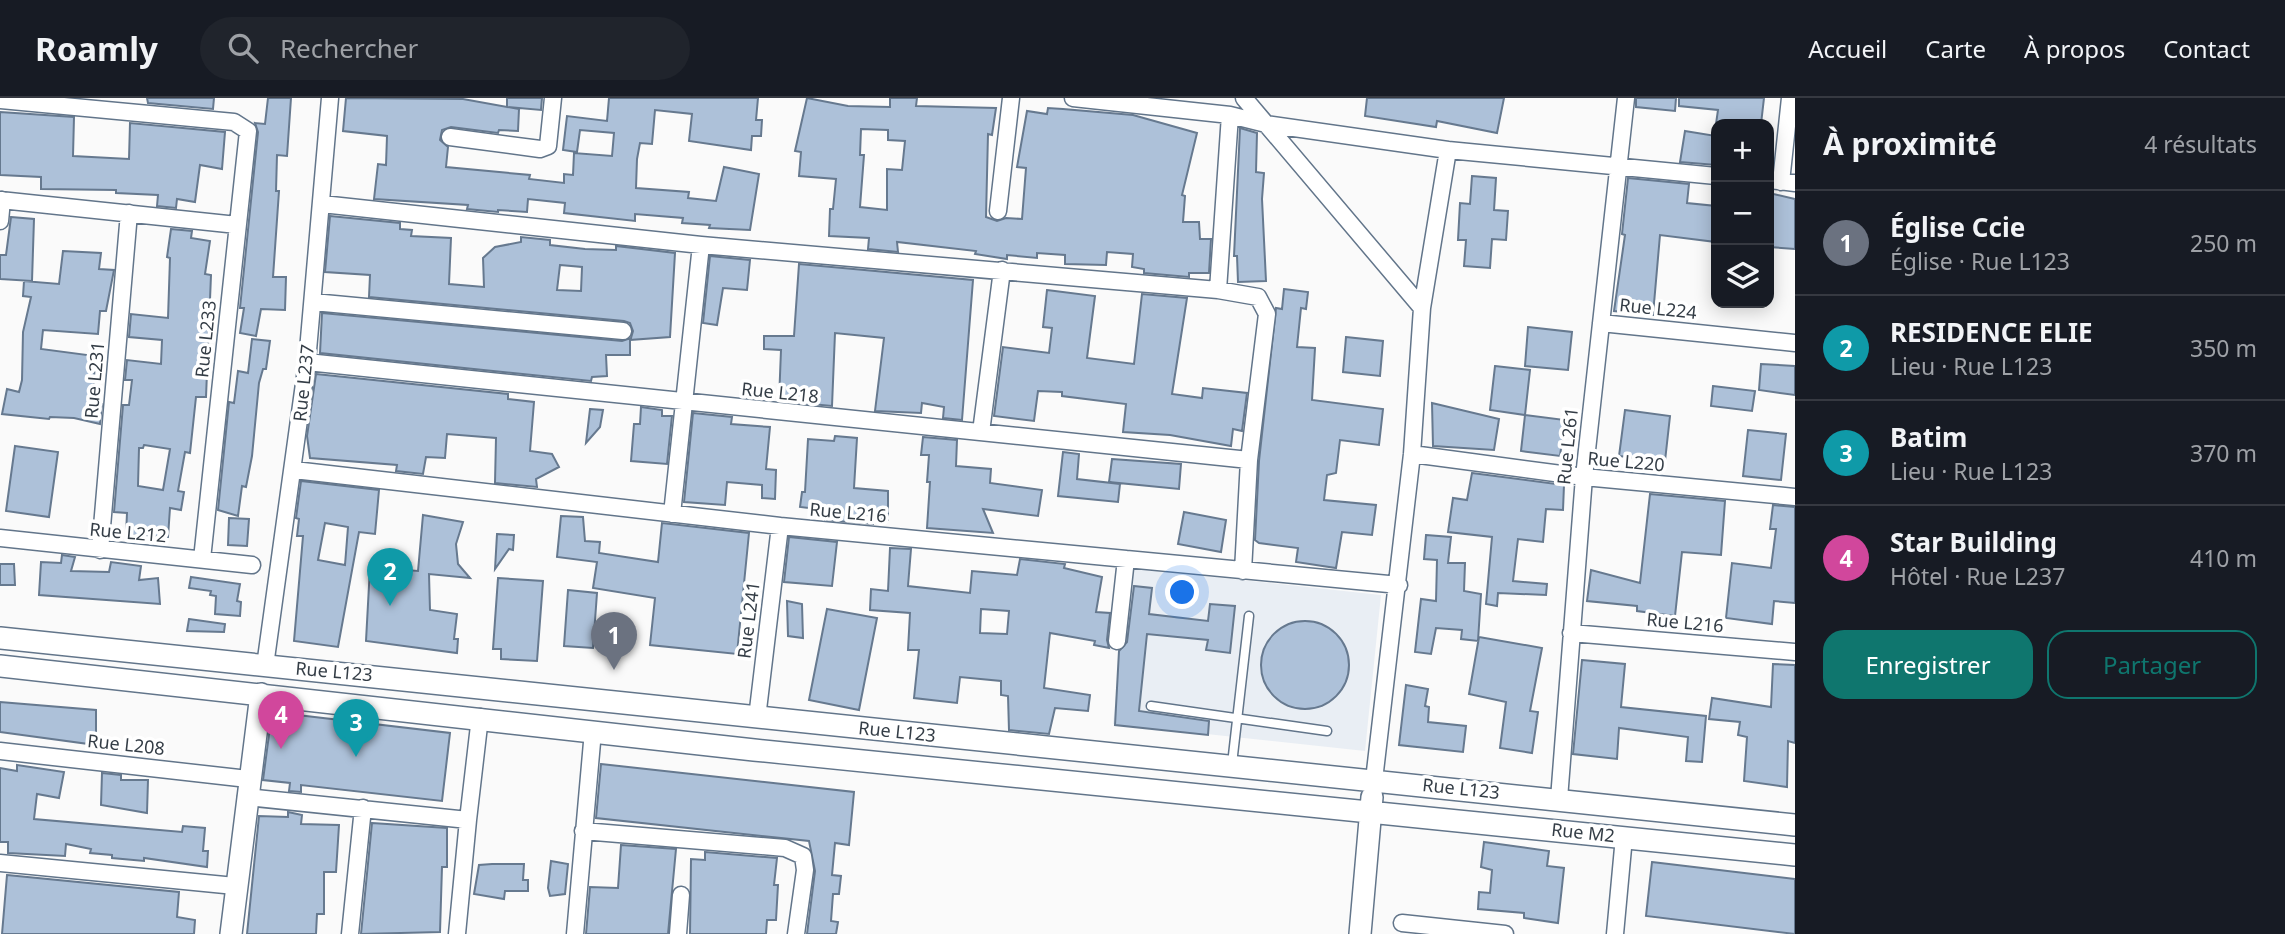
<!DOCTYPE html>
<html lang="fr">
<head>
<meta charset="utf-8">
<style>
	body { margin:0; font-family:"Noto Sans",sans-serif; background:#20242c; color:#f1f3f6 }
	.controls { position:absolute; right:21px; top:21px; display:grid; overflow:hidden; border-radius:14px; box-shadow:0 4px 18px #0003 }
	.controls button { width:63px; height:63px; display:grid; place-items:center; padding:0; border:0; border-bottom:2px solid #363941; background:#171b24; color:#f1f3f6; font:35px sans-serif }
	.you { position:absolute; left:1183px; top:495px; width:24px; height:24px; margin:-18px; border:5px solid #fff; border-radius:50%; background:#1a73e8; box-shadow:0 0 0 10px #1a73e833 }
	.badge { display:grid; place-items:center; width:46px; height:46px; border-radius:50%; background:#0f766e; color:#fff; font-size:23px; font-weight:700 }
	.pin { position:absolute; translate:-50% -58px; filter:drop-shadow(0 2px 4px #0008) }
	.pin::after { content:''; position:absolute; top:37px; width:24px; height:21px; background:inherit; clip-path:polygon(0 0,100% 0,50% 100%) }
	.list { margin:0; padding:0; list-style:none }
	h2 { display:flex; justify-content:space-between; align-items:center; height:91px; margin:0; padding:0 28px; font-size:30px }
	h2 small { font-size:23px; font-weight:400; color:#9ea1a6 }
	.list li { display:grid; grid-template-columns:46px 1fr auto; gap:21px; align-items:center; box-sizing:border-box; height:105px; padding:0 28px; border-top:2px solid #363941 }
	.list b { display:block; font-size:26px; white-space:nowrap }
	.list p { margin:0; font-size:23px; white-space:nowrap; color:#9ea1a6 }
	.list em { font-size:23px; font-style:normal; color:#9ea1a6 }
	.actions { display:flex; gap:14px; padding:21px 28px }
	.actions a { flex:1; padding:16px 0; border:2px solid #0f766e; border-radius:21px; text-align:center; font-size:24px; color:#0f766e }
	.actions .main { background:#0f766e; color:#fff }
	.icon { flex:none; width:38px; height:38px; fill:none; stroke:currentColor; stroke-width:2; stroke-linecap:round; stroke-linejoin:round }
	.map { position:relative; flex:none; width:1795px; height:836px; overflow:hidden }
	header { display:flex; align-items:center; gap:42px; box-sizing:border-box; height:98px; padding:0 35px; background:#171b24; border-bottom:2px solid #363941 }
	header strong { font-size:33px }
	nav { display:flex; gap:38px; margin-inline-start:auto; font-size:24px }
	.search { width:490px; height:63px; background:#20242c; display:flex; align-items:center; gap:18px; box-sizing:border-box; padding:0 24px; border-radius:38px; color:#9ea1a6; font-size:26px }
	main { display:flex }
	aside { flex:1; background:#171b24 }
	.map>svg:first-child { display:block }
</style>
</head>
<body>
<header>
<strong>Roamly</strong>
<div class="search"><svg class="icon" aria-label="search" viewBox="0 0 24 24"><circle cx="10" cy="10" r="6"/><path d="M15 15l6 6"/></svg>Rechercher</div>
<nav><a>Accueil</a><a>Carte</a><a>À propos</a><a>Contact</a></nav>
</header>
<main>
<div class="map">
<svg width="1795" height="836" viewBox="0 0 1795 836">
	<rect width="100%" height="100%" fill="#fafafa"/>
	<path fill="#e9eef4" d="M1129 470 1381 497 1365 653 1113 626Z"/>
	<path fill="#adc1d9" stroke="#66798f" stroke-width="2" fill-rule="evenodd" d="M147 0H214L213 11 148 5Z
		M268 0H291L287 58 277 57 276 93H279L273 179H286L285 212 261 211 256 238 240 235 244 210H240L258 34 255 25 265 26Z
		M346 0 463 1 519 11 518 33 499 32 498 35 451 29 442 32 440 42 448 49 446 69 530 77 529 81 564 85V76L573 77 574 55 612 58 614 35 580 32 577 54 563 52 567 18 607 23 609 0H758L756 22H762L761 38H752L751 52 689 43 692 16 655 12 652 46 640 45 637 61 636 90 689 94 688 100 716 103 724 69 759 76 750 132 709 130 710 127 682 125 683 120 635 116V123L564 115 565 105 528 101 527 114 498 112V114L467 111 468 107 374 101 378 66 386 67 387 38 343 33Z
		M507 0H542L541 12 507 9Z
		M807 0 848 8 890 9V0H917L916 8 996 10 992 37 988 36 986 119 997 123 1006 120 1022 121 1026 70 1017 69 1027 13 1047 16 1048 10 1063 11 1133 17 1197 35 1182 97 1185 98 1183 124H1199L1200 141H1211L1209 175H1189V179L1144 175V171L1132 169 1133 156 1107 154 1106 167 1065 166V157L1037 155V160L1007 157V161L975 156 976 153 897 144 898 154 868 151 869 140 829 138 830 111H833L836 81 799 78 801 54 795 53ZM861 31 888 32V42L905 43 902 72 887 71V112L860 109 864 57H860Z
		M1367 0H1504L1497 35 1437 23 1436 29 1365 18Z
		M1636 0H1676L1675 13 1636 9Z
		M1679 0H1764L1761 26H1716L1718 12 1679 8Z
		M0 14 74 19 73 58 129 61 130 25 225 34 222 71 200 67 195 104 177 101 176 110 157 108 158 97 116 95V92L41 91V79L0 77Z
		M1240 30 1257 35 1256 74 1264 75 1262 101 1266 183 1238 184 1237 158H1234Z
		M1685 33 1716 38V67L1680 64Z
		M1472 78 1496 80 1494 112 1508 113 1506 142 1492 141 1490 170 1464 168 1466 142H1458L1460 105 1470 106Z
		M1628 80 1689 86 1687 105 1716 108V144L1660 137 1653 217 1614 213 1625 137 1622 136Z
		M1769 95 1795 101V151L1769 149Z
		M330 118 400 125V131L412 132 411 138 451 140 449 186 484 189 483 160 495 149 521 144V139L550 142V147L585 151 616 152V148L675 155 670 239 630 242V257H606L607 278 592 279 591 283 320 255 322 215 622 243 631 240 633 233 630 225 624 223 369 199 370 177 325 174ZM560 167 582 169 581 193 557 192Z
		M11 119 34 121 32 183 0 181V157H6Z
		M171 131 192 133 191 140 210 143 205 176 211 177 206 299H196L190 355 185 354 178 393 184 394 181 412 170 410 168 439 126 437 127 415 114 414 123 307H129L132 282H125L127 262 161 266 162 242 129 239 131 216 168 220 170 160 167 159ZM144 347 170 351 163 392 138 388 139 350H143Z
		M63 153 101 155 99 171 114 172 106 213H100L98 236 43 232 41 251 95 258 93 306H102L100 326 74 320 50 319 49 321 2 316 7 291 19 294 22 282 23 234 31 199 23 198 24 183 59 186Z
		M710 158 750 162 747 192 723 190 717 227 703 225Z
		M799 166 973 182 962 322 943 320 944 309 922 305 921 315 875 313 884 240 835 235 832 308 779 303 781 252 764 251V238H794Z
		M1284 191 1308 194 1306 211 1301 210 1297 249 1315 250 1312 302 1383 311 1379 347 1340 342 1336 375 1327 377 1324 402 1376 407 1372 437 1342 434 1336 470 1296 464 1298 450 1259 445 1255 442 1259 363 1276 210 1282 211Z
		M1047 192 1095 198 1087 260 1134 266 1142 196 1187 200 1172 296 1202 300 1203 290 1247 295 1242 333 1233 331 1231 348 1170 337 1123 334 1126 306 1062 298V294L1038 293 1034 323 994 318 1003 249 1049 255 1052 230 1043 229Z
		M1528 229 1572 234 1568 272 1525 268Z
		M1346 239 1383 243 1380 278 1343 274Z
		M252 241 270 243 266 271H263L259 285 252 358 246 389 242 388 238 418 218 412 229 304 234 305 238 273 248 275Z
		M1761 266 1795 268V297L1759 292Z
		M1495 268 1530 272 1525 317 1490 312Z
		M316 276 508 296V301L534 304 530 353 552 356 559 369 536 381 537 389 495 385 496 340 447 336 445 360 426 359 423 376 396 373 397 367 310 360 307 338Z
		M1713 288 1755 293 1752 313 1711 308Z
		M1432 305 1499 321 1494 352 1433 348Z
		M641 309 662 312V318H672L667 366 631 363 634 326H640Z
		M590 311 603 312 600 329 586 345Z
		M1625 312 1670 318 1665 363 1619 358Z
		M693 315 732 319 731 326 770 329 766 371 776 372 775 401 762 400V387L727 384 725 407 684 404Z
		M1525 317 1565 322 1560 358 1521 353Z
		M1748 332 1786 336 1781 382 1743 378Z
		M835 338 857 340 854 390 888 393V422L873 421V426L825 422V412L800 409 802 394H805L808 341 834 343Z
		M923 339 957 342 956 368 991 371 990 385 1042 392 1038 418 983 411 993 435 927 430 930 384H927L929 357H921Z
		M15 348 58 354 49 419 6 413Z
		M1063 354 1079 356 1077 381 1120 386 1118 404 1058 398Z
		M1112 361 1181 366 1179 391 1109 384Z
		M1472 375 1564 387 1563 412 1546 411 1543 444 1518 441 1513 483 1547 486 1546 497 1498 495 1497 508 1486 506 1492 439 1448 434 1453 400 1467 402Z
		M301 383 379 392 375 436 359 434 338 549 294 543 303 438H297L299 421 296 420ZM325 425 348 429 345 467 318 462Z
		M1650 396 1725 403 1721 457 1682 454 1675 518 1637 513V508L1587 503 1591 472 1640 485Z
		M1773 407 1795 409V505L1774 503 1772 526 1726 520 1732 465 1771 470 1776 431H1770Z
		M1184 414 1226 422 1221 454 1178 446Z
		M423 417 463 424 456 446 458 466 470 480 429 476 430 512 457 516 454 541H458L457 555 366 543 370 469 418 473Z
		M561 418 583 419 585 443 600 444 599 455 658 464 662 425 749 435 737 556 650 547 655 500 593 490 597 464 557 459Z
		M229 420 249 421 247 448 228 447Z
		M497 436 514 437 513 452 509 451 495 471Z
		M1426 437 1451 439 1448 465H1465L1464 493 1481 496 1478 543 1461 541 1462 532 1436 530 1431 556 1415 554 1421 501 1436 503 1437 462 1424 461Z
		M789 439 837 444 832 488 784 484Z
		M890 450 911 451 908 488 970 495 972 473 1017 477 1020 461 1065 466 1064 470 1102 479 1096 514 1110 515 1107 542 1109 550 1094 547 1095 543 1050 535 1044 590 1090 597 1088 613 1055 610 1049 636 1009 632 1008 598 1001 597V583L960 579 957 605 914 600 919 552H908L910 515 870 512 871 491 888 493ZM981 511 1009 513 1007 536 980 535Z
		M62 457 75 459 71 473 109 474 111 464 141 468 139 482 158 480 160 506 39 497 41 464 61 465Z
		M0 466H14L15 487H0Z
		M191 479 240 486 237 503 241 504 240 518 215 516 216 498 210 497 211 493 189 490Z
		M498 480 543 483 537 563 501 561V551H493Z
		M1134 488 1152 490 1149 516 1208 523 1210 506 1235 508 1230 555 1206 552 1208 542 1147 536 1139 613 1209 623 1208 637 1115 627 1119 553 1127 544Z
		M568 492 597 495 593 550 564 548Z
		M787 503 802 506 803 540 788 538Z
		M827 511 877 520 859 612 809 602Z
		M189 521 225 526 224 534 187 533Z
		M1261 567a44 44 0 1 1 88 0a44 44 0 1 1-88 0Z
		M1479 539 1542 550 1530 613 1538 614 1532 655 1500 650 1506 604 1469 596Z
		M1582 562 1625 566 1621 609 1706 618 1702 664 1686 663 1688 639 1619 630 1617 661 1573 656Z
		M1773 566 1795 567V645L1788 643 1787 689 1744 683 1747 639 1738 637 1740 624 1709 621 1712 600 1771 609Z
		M1406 587 1428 591 1425 608 1429 609 1428 624 1466 628 1463 654 1399 647Z
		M0 604 96 612V647L0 634Z
		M272 614 450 635 442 703 301 687V694L289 693 290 685 263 682Z
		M601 666 854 694 849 747 835 745 832 777 841 778 839 796H833L831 823 838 824 836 836H807L815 773 809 743 596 720Z
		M17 667 64 674 59 700 37 696 34 721 182 734 183 728 205 730 203 753H208L207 769 144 760V763L112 760V757L90 755 91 751 66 746 65 758 8 755V744H0V670L17 673Z
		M102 675 121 677V682H148L147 715 101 707Z
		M288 714 302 717 301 726 339 727 336 774H324V816H317L316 836H247L259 718 288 719Z
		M372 725 447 730V769H442L440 834 361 836Z
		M1484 744 1549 753 1547 768 1564 770 1558 825 1524 820V815L1478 811 1479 794 1490 795 1492 772 1481 769Z
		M621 747 676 751 668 836H586L590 789 618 790Z
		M705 754 777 760 774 787H778L776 822H767L766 836H690L691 761 705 762Z
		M551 763 568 766 565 796 550 798 548 790Z
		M1652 764 1795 781V836L1646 818Z
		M492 766H524L523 782H528V793H505L504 801 474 796 479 767Z
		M7 777 179 794 177 819 195 822 194 836H2Z"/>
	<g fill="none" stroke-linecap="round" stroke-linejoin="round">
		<defs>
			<path id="lane" d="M1151 608 1327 633
				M1232 666 1249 518"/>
			<path id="street" d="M1073 0 1230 17 1266 26 1448 52 1716 78
				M1244 0 1422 210 1412 356 1374 682
				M0 2 234 24 248 33 202 461
				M450 39 540 51 548 48 553 0
				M1769 82 1795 85
				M1781 84 1790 0
				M0 102 237 127
				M322 106 701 147 1218 192 1258 199 1267 216 1249 362 1243 473
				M998 113 1011 0
				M0 123 2 102
				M1218 192 1230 17
				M313 204 623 233
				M1422 210 1448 52
				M1601 225 1795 245
				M307 264 1249 362
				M981 334 1002 172
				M1412 356 1584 379 1795 399
				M294 372 780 428 1399 487
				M672 416 701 147
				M0 440 252 467
				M100 452 129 115
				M1571 535 1795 554
				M1117 543 1126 461
				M265 568 307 264 330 0
				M757 620 780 428
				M0 653 248 681
				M246 699 468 722 480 619
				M1559 701 1584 379 1626 0
				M583 733 785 750 803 758 805 772 796 836
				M0 765 235 788
				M1402 825 1505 836
				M350 836 363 710
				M457 836 468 722
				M575 836 593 633
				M678 836 681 797
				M1615 836 1624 739"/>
			<path id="secondary" d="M0 540 1795 727
				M0 568 754 652 1795 757
				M231 836 261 596
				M1360 836 1372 699"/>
		</defs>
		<use href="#lane" stroke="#62758a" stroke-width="11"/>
		<use href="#street" stroke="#62758a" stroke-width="19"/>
		<use href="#secondary" stroke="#62758a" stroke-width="24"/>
		<use href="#lane" stroke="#fff" stroke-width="8"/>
		<use href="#street" stroke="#fff" stroke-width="16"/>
		<use href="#secondary" stroke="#fff" stroke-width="21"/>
	</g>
	<g text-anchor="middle" stroke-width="7" stroke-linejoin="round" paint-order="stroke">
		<g font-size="18" fill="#343d46" stroke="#fff">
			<text transform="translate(1658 211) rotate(6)" y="6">Rue L224</text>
			<text transform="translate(206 241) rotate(-84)" y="6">Rue L233</text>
			<text transform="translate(95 282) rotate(-85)" y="6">Rue L231</text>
			<text transform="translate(304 285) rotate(-84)" y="6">Rue L237</text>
			<text transform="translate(780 295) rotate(6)" y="6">Rue L218</text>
			<text transform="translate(1568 348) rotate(-84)" y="6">Rue L261</text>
			<text transform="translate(1626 364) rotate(5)" y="6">Rue L220</text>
			<text transform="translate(848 415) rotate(5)" y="6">Rue L216</text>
			<text transform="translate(128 435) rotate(5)" y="6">Rue L212</text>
			<text transform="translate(749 522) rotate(-83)" y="6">Rue L241</text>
			<text transform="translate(1685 525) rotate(5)" y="6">Rue L216</text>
			<text transform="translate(334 574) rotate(5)" y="6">Rue L123</text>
			<text transform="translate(897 634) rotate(6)" y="6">Rue L123</text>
			<text transform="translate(126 647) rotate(6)" y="6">Rue L208</text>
			<text transform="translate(1461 691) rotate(6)" y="6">Rue L123</text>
			<text transform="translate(1583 735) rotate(6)" y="6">Rue M2</text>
		</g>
	</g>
</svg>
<div class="controls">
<button>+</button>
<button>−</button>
<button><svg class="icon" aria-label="layers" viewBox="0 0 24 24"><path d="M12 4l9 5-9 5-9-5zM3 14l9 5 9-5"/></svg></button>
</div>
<div class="you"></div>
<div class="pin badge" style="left:614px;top:572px;background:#6b7280">1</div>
<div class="pin badge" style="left:390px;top:508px;background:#0f9aa8">2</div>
<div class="pin badge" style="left:356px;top:659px;background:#0f9aa8">3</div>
<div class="pin badge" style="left:281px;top:651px;background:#d1479c">4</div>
</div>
<aside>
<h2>À proximité<small>4 résultats</small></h2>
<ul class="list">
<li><span class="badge" style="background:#6b7280">1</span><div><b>Église Ccie</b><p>Église · Rue L123</p></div><em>250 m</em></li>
<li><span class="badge" style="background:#0f9aa8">2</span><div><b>RESIDENCE ELIE</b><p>Lieu · Rue L123</p></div><em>350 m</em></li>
<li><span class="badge" style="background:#0f9aa8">3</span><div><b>Batim</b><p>Lieu · Rue L123</p></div><em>370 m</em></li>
<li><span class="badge" style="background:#d1479c">4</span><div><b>Star Building</b><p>Hôtel · Rue L237</p></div><em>410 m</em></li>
</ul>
<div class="actions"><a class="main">Enregistrer</a><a>Partager</a></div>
</aside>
</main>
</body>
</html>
